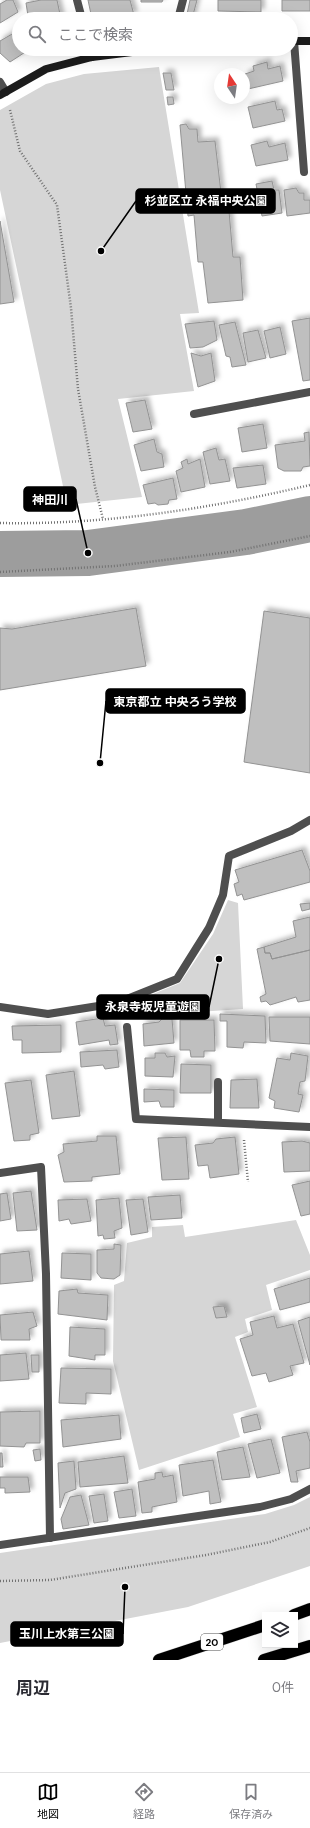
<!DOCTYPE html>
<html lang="ja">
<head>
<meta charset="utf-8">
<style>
	body { margin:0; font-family:"DM Sans","Noto Sans JP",sans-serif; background:#f2f2f3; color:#2b2b33 }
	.controls { position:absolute; right:12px; bottom:12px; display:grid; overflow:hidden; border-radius:0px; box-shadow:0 4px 16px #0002 }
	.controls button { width:36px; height:36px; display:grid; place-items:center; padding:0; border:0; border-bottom:1px solid #e1e1e2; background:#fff; color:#2b2b33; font:20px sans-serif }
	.compass { position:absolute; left:214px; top:68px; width:36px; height:36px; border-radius:50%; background:#fff; box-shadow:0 4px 16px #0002; rotate:347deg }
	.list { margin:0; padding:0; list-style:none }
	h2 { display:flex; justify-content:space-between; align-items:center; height:52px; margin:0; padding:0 16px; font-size:17px }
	h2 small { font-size:13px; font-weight:400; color:#7c7c81 }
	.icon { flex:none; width:22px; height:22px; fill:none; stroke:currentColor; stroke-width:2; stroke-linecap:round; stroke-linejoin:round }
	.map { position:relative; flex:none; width:310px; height:1660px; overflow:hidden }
	.search { position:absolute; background:#fff; box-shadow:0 4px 16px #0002; left:12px; right:12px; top:12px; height:44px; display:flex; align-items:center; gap:10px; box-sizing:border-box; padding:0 14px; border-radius:22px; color:#7c7c81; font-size:15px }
	.sheet { height:112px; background:#fff }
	nav { display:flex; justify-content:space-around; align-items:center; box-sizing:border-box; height:56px; border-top:1px solid #e1e1e2; background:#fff; font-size:11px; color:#7c7c81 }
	nav a { display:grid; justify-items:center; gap:2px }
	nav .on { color:#000 }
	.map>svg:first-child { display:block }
</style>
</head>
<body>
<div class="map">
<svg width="310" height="1660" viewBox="0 0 310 1660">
	<defs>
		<filter id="shadow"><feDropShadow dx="3.5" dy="-3.5" stdDeviation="2" flood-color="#0004"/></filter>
	</defs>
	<rect width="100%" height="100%" fill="#fff"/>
	<path fill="#d6d6d6" d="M159 67 199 313 180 314 194 391 118 399 142 497 67 505 0 190V110L46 84 84 74Z
		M228 900 238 903 243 1009 121 1017 119 1008 180 983 213 934Z
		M296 1220 310 1255V1270L266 1285 272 1310 245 1319 248 1332 235 1337 257 1407 233 1414 240 1437 139 1470 113 1361 114 1285 124 1281 127 1243 152 1237V1227L183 1225 185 1237Z
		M310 1497V1566L188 1607 0 1643V1553L265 1514 294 1505Z"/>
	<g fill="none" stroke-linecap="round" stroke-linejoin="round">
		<path stroke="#9d9d9d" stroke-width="46" d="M0 554 88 553 246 532 310 519"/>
	</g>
	<path fill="#bfbfbf" stroke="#939393" filter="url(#shadow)" d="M7 0H13L18 12 0 23V4Z
		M41 0H57L61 19H34L28 16 26 3Z
		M88 0H130L134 15 110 19H92Z
		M141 0H163L162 2H141Z
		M190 0H197L192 19H186Z
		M218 0H261V12L218 11Z
		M282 0H310V11H282Z
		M19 30V49H30L10 62 0 53V41Z
		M267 62 268 69 280 66 283 81 248 89 245 74 254 71 253 66Z
		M163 73H171L174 90H166Z
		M167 97H173L174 104 168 105Z
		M275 101 277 110 282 109 285 121 253 128 248 107Z
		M186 124 189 129H197L198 142 215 141 223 210 229 211 233 257H240L243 300 208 303 203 262H198L194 215 188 216 180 125Z
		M267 141 269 147 285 143 288 160 256 166 251 145Z
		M272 181 274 190H279L282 213 262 216 256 184Z
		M296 188 299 193H304V200H310V213L287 216 284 190Z
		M0 221 14 302 0 304Z
		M310 318V380L303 381 292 321Z
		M214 321 217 340 203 347 190 348 185 324Z
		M235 322 246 365 232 367 230 357 226 356 219 325Z
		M280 327 286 354 270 358 264 331Z
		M258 330 266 358 248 362 243 333Z
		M191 353 201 356 211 353 215 381 198 387Z
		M145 400 152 429 133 432 126 403Z
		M263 424 267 448 242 452 238 428Z
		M309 432 310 466 303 467 301 471H284L278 468 275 445 305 441 304 433Z
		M154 439 157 452 162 454 164 467 141 471 134 445Z
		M216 448 219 460 225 459 230 481 210 484 203 452Z
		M187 459 188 464 200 459 205 487 181 492 176 471 183 468 181 462Z
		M263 465 266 484 237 488 233 468Z
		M173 478 177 499 169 500 168 504 158 505 155 503 148 504 143 485Z
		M136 608 146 666 0 690V628L12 629Z
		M264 611 310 618V773L244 762Z
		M302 850 310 871V882L244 900 242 894 237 896 234 884 239 882 235 870Z
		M310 903V909L302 911 300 904Z
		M310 917V950L272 959 270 953H265L264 947 296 937 293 921Z
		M264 947 265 953H270L272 959 310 950V1000L298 1002 296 997 270 1005 266 1001 261 1002 260 997 266 994 257 949Z
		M220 1014 265 1016 266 1043 244 1042 243 1048 227 1047V1021H220Z
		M269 1017H310V1044L270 1041Z
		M103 1018 105 1026 115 1025 118 1044 110 1045 109 1040 79 1045 76 1022Z
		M162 1019H172L174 1043 144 1046 143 1024 159 1022Z
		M180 1020H214L215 1051H204V1057H191L190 1050H180Z
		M61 1025V1052L22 1053V1040H13L12 1026Z
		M117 1050 119 1067 105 1069 103 1065 81 1067 80 1052Z
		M155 1053H165L167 1057 175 1056 173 1077 145 1076V1058H155Z
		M291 1053 308 1056 305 1081 300 1082 298 1094 303 1095 299 1112 274 1108 275 1101 269 1098 277 1058 290 1060Z
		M181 1064 211 1065V1093H180Z
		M74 1071 80 1116 52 1119 46 1075Z
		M257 1079 259 1108H230L231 1080Z
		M31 1080 39 1133 30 1135V1140L14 1141 5 1083Z
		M144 1089 174 1090V1107H161L159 1101 144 1102Z
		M97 1136H116L120 1174 92 1177V1181L64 1182 58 1155 64 1152 63 1144 97 1141Z
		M186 1137 189 1179 162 1180 158 1138Z
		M235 1137 239 1174 210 1178 208 1165 198 1166 195 1145 213 1143 216 1139Z
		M302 1141 310 1143V1171L284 1172 282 1142Z
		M310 1181V1214L301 1216 292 1185Z
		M31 1191 37 1230 17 1231 13 1193Z
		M7 1193 11 1219 0 1221V1194Z
		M180 1195 182 1218 151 1220 148 1197Z
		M119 1198 122 1228 114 1231 115 1238 104 1239 103 1235 98 1236 96 1200Z
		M87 1199 91 1221 71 1224 69 1219 59 1221 58 1200Z
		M143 1199 148 1232 131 1235 126 1200Z
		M114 1244 121 1245 120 1275 114 1279 101 1278 97 1273V1250L114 1249Z
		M29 1251 33 1281 0 1284V1254Z
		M62 1253 91 1254V1280L61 1278Z
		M310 1278V1302L280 1310 274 1289Z
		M77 1289 78 1293 108 1295 107 1320 58 1314 59 1291Z
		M224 1306 227 1317 216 1318 213 1307Z
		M33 1312 37 1326 29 1329 30 1340H1L0 1315Z
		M274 1316 277 1328 293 1324 304 1363 290 1366 293 1375 269 1382 266 1373 252 1376 240 1339 253 1335 250 1322Z
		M310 1317V1365L298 1321Z
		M70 1327 105 1329V1355H95V1360L69 1356Z
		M26 1353 29 1379 0 1381V1355Z
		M31 1355H39V1372H32Z
		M61 1368 111 1369V1394L86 1393V1404L59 1403Z
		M40 1411V1443H26L24 1447 0 1446V1412Z
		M257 1414 261 1429 244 1433 241 1418Z
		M119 1415 121 1439 63 1447 61 1420Z
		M307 1432 310 1442V1468L296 1471 298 1482H291L282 1437Z
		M271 1439 280 1473 257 1478 248 1444Z
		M243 1447 250 1477 222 1480 217 1452Z
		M40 1449 41 1460 35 1461 33 1450Z
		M0 1453H2L3 1467H0Z
		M124 1456 128 1483 80 1487 78 1462Z
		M213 1460 221 1502 210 1504 209 1491 183 1496 179 1465Z
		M74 1461 76 1489 65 1493 60 1508 58 1463Z
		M162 1472 163 1477 173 1475 177 1502 152 1507V1512L142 1513 138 1482 155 1479V1473Z
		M0 1477H28L30 1492 5 1493V1488H0Z
		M132 1489 136 1516 119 1518 114 1492Z
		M104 1494 108 1521 94 1523 89 1496Z
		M81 1495 89 1525 63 1529 61 1519 70 1497Z"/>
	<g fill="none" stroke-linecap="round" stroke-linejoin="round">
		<defs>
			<path id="highway" d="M294 1615 310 1609
				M159 1660 265 1625
				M264 1660 310 1646"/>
		</defs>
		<use href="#highway" stroke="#dbdbdb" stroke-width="13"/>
		<path stroke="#717171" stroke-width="2.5" stroke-dasharray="1 2" stroke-linecap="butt" d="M10 110 20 151 57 205 71 308 78 389 95 487 103 519
			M0 523C104 525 209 509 310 485
			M0 572 115 566 230 552 310 536
			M244 1140 248 1182
			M0 1581 50 1580 206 1555 270 1542 310 1528"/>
		<path stroke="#4f4f4f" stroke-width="8" d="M178 19 183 0
			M294 41 304 172
			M194 414 310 392
			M127 1027 136 1119 310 1127
			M218 1082V1122
			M0 1173 41 1167 46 1274 50 1538"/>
		<path stroke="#4f4f4f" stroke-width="8" d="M77 0 82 19
			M89 49 92 57
			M0 82 6 92
			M0 1007 48 1014 117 1003 177 979 209 928 223 895 229 856 291 831 310 820
			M0 1545 260 1507 291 1499 310 1489"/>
		<path stroke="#1c1c1c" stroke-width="8" d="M291 41H310
			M0 95 46 69 92 57 156 49"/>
		<use href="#highway" stroke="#000" stroke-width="12"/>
	</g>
	<g text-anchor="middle" stroke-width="3" stroke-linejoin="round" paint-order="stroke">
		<rect fill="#fff" stroke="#4c4c4c" stroke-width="1" x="201" y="1634" width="22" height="16" rx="3"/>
		<g font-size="10" font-weight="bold" fill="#000">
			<text x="212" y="1646">20</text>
		</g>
	</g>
	<path fill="none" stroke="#000" stroke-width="1.5" d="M101 251L136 201M88 553L76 499M100 763L106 701M219 959L209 1007M125 1587L123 1634"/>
	<g fill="#000" stroke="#fff" stroke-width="1.5">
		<circle cx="101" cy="251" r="4"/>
		<circle cx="88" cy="553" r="4"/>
		<circle cx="100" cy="763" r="4"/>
		<circle cx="219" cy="959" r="4"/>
		<circle cx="125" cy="1587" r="4"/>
	</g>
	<g fill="#000" stroke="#000" stroke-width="1.5">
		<rect x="136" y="189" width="139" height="24" rx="4"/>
		<rect x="24" y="487" width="52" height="24" rx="4"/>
		<rect x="106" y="689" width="139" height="24" rx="4"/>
		<rect x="97" y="995" width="112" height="24" rx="4"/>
		<rect x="11" y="1622" width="112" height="24" rx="4"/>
	</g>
	<g font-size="12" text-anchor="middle" font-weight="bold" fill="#fff">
		<text x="206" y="205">杉並区立 永福中央公園</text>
		<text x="50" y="504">神田川</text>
		<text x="175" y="706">東京都立 中央ろう学校</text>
		<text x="153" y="1011">永泉寺坂児童遊園</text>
		<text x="67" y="1638">玉川上水第三公園</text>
	</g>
</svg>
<div class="controls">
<button><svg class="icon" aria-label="layers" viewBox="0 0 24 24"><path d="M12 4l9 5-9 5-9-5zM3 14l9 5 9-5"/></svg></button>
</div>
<svg class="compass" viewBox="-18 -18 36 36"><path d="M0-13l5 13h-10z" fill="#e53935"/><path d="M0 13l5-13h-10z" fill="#7c7c81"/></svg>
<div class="search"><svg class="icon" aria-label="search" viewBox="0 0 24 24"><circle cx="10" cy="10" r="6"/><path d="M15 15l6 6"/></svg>ここで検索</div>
</div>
<section class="sheet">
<h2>周辺<small>0件</small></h2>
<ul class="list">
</ul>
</section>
<nav>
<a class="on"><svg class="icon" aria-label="map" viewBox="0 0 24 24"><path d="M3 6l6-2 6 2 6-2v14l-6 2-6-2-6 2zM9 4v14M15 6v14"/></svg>地図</a>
<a><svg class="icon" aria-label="directions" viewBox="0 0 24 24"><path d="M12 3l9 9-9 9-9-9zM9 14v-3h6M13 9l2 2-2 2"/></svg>経路</a>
<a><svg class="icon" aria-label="saved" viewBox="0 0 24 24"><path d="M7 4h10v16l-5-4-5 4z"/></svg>保存済み</a>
</nav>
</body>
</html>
